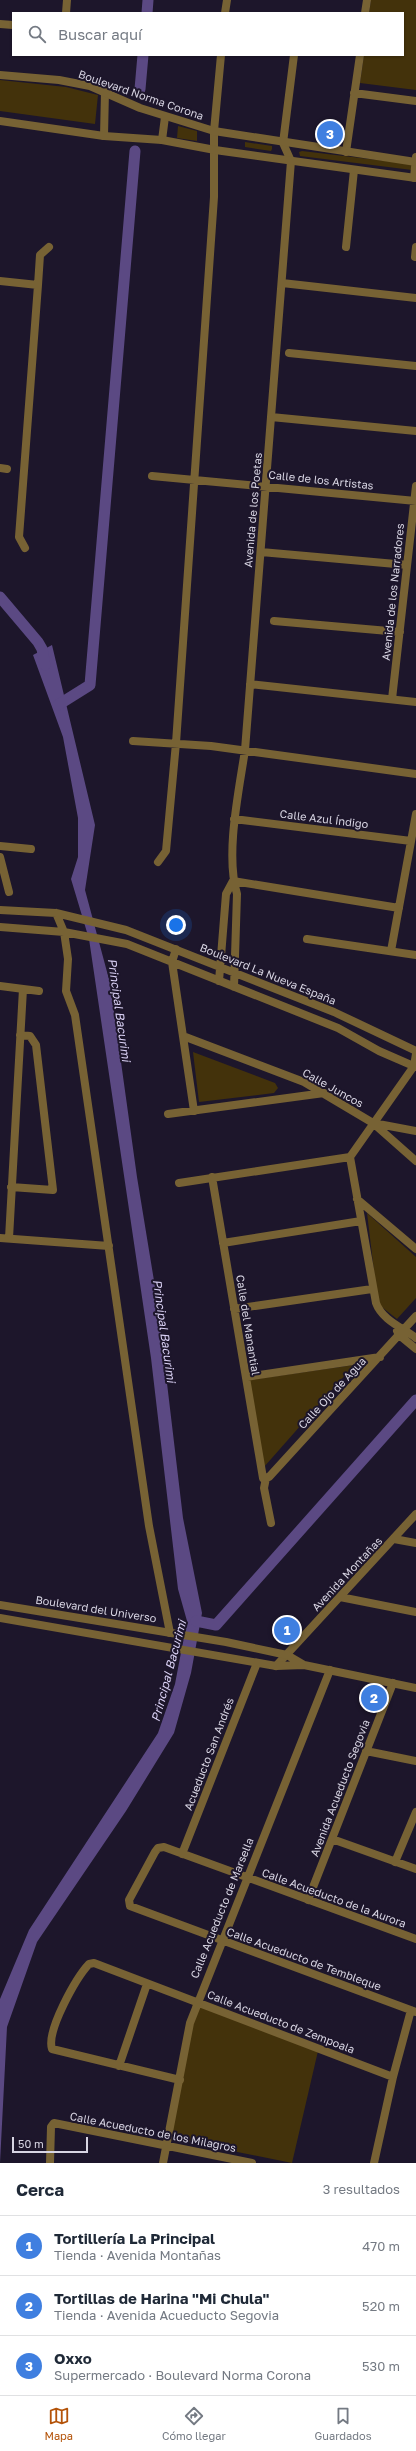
<!DOCTYPE html>
<html lang="es">
<head>
<meta charset="utf-8">
<style>
	body { margin:0; font-family:"Golos Text",sans-serif; background:#f2f2f3; color:#1f2937 }
	.scale { position:absolute; left:12px; bottom:10px; width:76px; box-sizing:border-box; padding-left:4px; border:2px solid #d8d5e3; border-top:0; font-size:11px; line-height:14px; white-space:nowrap; color:#d8d5e3; -webkit-text-stroke:3px #1d162b; paint-order:stroke }
	.you { position:absolute; left:176px; top:925px; width:14px; height:14px; margin:-10px; border:3px solid #fff; border-radius:50%; background:#1a73e8; box-shadow:0 0 0 6px #1a73e833 }
	.badge { display:grid; place-items:center; width:26px; height:26px; border-radius:50%; background:#b45309; color:#fff; font-size:13px; font-weight:700 }
	.pin { position:absolute; translate:-50% -50%; border:2px solid #fff; box-shadow:0 1px 4px #0006 }
	.list { margin:0; padding:0; list-style:none }
	h2 { display:flex; justify-content:space-between; align-items:center; height:52px; margin:0; padding:0 16px; font-size:17px }
	h2 small { font-size:13px; font-weight:400; color:#747a83 }
	.list li { display:grid; grid-template-columns:26px 1fr auto; gap:12px; align-items:center; box-sizing:border-box; height:60px; padding:0 16px; border-top:1px solid #e0e1e3 }
	.list b { display:block; font-size:15px; white-space:nowrap }
	.list p { margin:0; font-size:13px; white-space:nowrap; color:#747a83 }
	.list em { font-size:13px; font-style:normal; color:#747a83 }
	.icon { flex:none; width:22px; height:22px; fill:none; stroke:currentColor; stroke-width:2; stroke-linecap:round; stroke-linejoin:round }
	.map { position:relative; flex:none; width:416px; height:2163px; overflow:hidden }
	.search { position:absolute; background:#fff; box-shadow:0 1px 3px #0004; left:12px; right:12px; top:12px; height:44px; display:flex; align-items:center; gap:10px; box-sizing:border-box; padding:0 14px; border-radius:0px; color:#747a83; font-size:15px }
	.sheet { height:232px; background:#fff }
	nav { display:flex; justify-content:space-around; align-items:center; box-sizing:border-box; height:56px; border-top:1px solid #e0e1e3; background:#fff; font-size:11px; color:#747a83 }
	nav a { display:grid; justify-items:center; gap:2px }
	nav .on { color:#b45309 }
	.map>svg:first-child { display:block }
</style>
</head>
<body>
<div class="map">
<svg width="416" height="2163" viewBox="0 0 416 2163">
	<rect width="100%" height="100%" fill="#1d162b"/>
	<path fill="#43320b" d="M371 0H416V90L360 83 364 55H403V13H369Z
		M0 80 66 87 98 95 95 124 0 111Z
		M178 126 197 131V141L177 138Z
		M245 142 272 146V149L271 151 245 147Z
		M302 151 411 164 412 170 300 156 299 152Z
		M193 1052 275 1083 278 1088 274 1093 199 1102Z
		M367 1213 416 1257V1298L397 1319 378 1304Z
		M354 1365 264 1467 248 1380Z
		M193 2003 318 2051 292 2163 168 2138Z"/>
	<path fill="#5b4983" d="M52 645 95 825 85 890 110 983 137 1177 157 1299 183 1518 202 1613 191 1673 174 1733 126 1811 37 1942 7 2027 0 2163V1999L29 1930 158 1733 175 1684 187 1621 178 1589 151 1358 89 939 71 879 78 857V818L63 737 33 655Z"/>
	<g fill="none" stroke-linecap="round" stroke-linejoin="round">
		<path stroke="#5b4983" stroke-width="11" d="M147 13 148 0
			M140 89 143 55
			M0 597 38 642 42 649 45 665
			M58 705 90 685 135 151
			M196 1621 216 1625 416 1400"/>
		<path stroke="#776234" stroke-width="8" d="M66 13 67 0
			M225 13 227 0
			M365 13 367 0
			M0 24 13 25
			M354 93 416 101
			M104 136 105 91
			M162 140 165 117
			M346 152 360 55
			M414 178 416 157
			M346 247 354 170
			M415 257 416 247
			M0 281 38 285 40 255 49 247
			M282 283 416 298
			M289 353 416 366
			M271 417 416 431
			M0 468 7 469
			M152 476 416 501
			M25 548 19 537 38 285
			M261 552 407 565
			M274 621 400 632
			M250 684 416 702
			M392 699 416 486
			M133 741 211 746 416 774
			M234 819 411 841
			M0 846 31 849
			M0 857 9 892
			M158 862 166 851 176 743 214 197V131L221 55
			M233 881 399 908
			M0 910 56 913 126 930 334 1012 416 1051
			M56 913 64 932 68 959 66 991 75 1015 149 1526 170 1633
			M0 927 64 932 127 944 338 1028 379 1051 416 1067
			M307 939 416 955
			M176 949 172 962 194 1111
			M391 951 416 814
			M219 981 226 894 233 881
			M0 986 39 991
			M234 987 237 894C225 854 239 791 245 750L291 161 283 143 294 55
			M183 1036 304 1082 373 1123 416 1161
			M168 1114 324 1093
			M373 1123 416 1131
			M350 1157 376 1303C382 1320 403 1328 416 1338
			M350 1157 414 1066 416 1054
			M212 1177 263 1478 269 1477 416 1316
			M179 1183 350 1157
			M11 1187 53 1190 36 1045 30 1036 20 1035
			M357 1199 416 1249
			M0 1238 109 1246
			M9 1238 23 989
			M223 1243 361 1221
			M234 1309 372 1289
			M397 1331 399 1335 416 1349
			M246 1377 380 1357
			M266 1478 264 1488 271 1523
			M394 1539 416 1543
			M340 1597 416 1612
			M276 1666 416 1514
			M366 1751 416 1761
			M332 1839 416 1869
			M182 1854 257 1663
			M395 1862 416 1812
			M308 1900 393 1683
			M416 1939 164 1847 158 1848 155 1852 129 1900 130 1906 416 2012
			M119 2066 147 1984
			M180 2080 52 2049C46 2031 76 1978 89 1964L94 1963 393 2077
			M50 2163 51 2127 54 2123 252 2163
			M163 2163 190 2023 330 1670
			M374 2163 393 2077 411 2010"/>
		<path stroke="#776234" stroke-width="8" d="M0 75 59 80 90 86 140 108 214 131 416 162
			M0 121 104 136 162 140 215 150 416 178
			M0 1605 226 1642 287 1655 304 1665
			M0 1618 276 1666 304 1665 416 1688"/>
	</g>
	<g text-anchor="middle" stroke-width="4" stroke-linejoin="round" paint-order="stroke">
		<g font-size="11" fill="#d8d5e3" stroke="#1d162b">
			<text transform="translate(141 95) rotate(19)" y="4">Boulevard Norma Corona</text>
			<text transform="translate(321 480) rotate(6)" y="4">Calle de los Artistas</text>
			<text transform="translate(253 510) rotate(-85)" y="4">Avenida de los Poetas</text>
			<text transform="translate(393 592) rotate(-84)" y="4">Avenida de los Narradores</text>
			<text transform="translate(324 819) rotate(7)" y="4">Calle Azul Índigo</text>
			<text transform="translate(268 974) rotate(22)" y="4">Boulevard La Nueva España</text>
			<text transform="translate(333 1088) rotate(29)" y="4">Calle Juncos</text>
			<text transform="translate(248 1325) rotate(81)" y="4">Calle del Manantial</text>
			<text transform="translate(332 1393) rotate(-47)" y="4">Calle Ojo de Agua</text>
			<text transform="translate(347 1574) rotate(-47)" y="4">Avenida Montañas</text>
			<text transform="translate(96 1609) rotate(9)" y="4">Boulevard del Universo</text>
			<text transform="translate(209 1754) rotate(-69)" y="4">Acueducto San Andrés</text>
			<text transform="translate(340 1788) rotate(-69)" y="4">Avenida Acueducto Segovia</text>
			<text transform="translate(334 1898) rotate(20)" y="4">Calle Acueducto de la Aurora</text>
			<text transform="translate(222 1908) rotate(-68)" y="4">Calle Acueducto de Marsella</text>
			<text transform="translate(304 1959) rotate(20)" y="4">Calle Acueducto de Tembleque</text>
			<text transform="translate(281 2022) rotate(21)" y="4">Calle Acueducto de Zempoala</text>
			<text transform="translate(153 2132) rotate(11)" y="4">Calle Acueducto de los Milagros</text>
		</g>
		<g font-size="12" font-style="italic" fill="#dad1f5" stroke="#1d162b">
			<text transform="translate(119 1010) rotate(82)" y="4">Principal Bacurimi</text>
			<text transform="translate(164 1331) rotate(82)" y="4">Principal Bacurimi</text>
			<text transform="translate(169 1671) rotate(-75)" y="4">Principal Bacurimi</text>
		</g>
	</g>
</svg>
<div class="scale">50 m</div>
<div class="you"></div>
<div class="pin badge" style="left:287px;top:1630px;background:#3f7fe0">1</div>
<div class="pin badge" style="left:374px;top:1698px;background:#3f7fe0">2</div>
<div class="pin badge" style="left:330px;top:134px;background:#3f7fe0">3</div>
<div class="search"><svg class="icon" aria-label="search" viewBox="0 0 24 24"><circle cx="10" cy="10" r="6"/><path d="M15 15l6 6"/></svg>Buscar aquí</div>
</div>
<section class="sheet">
<h2>Cerca<small>3 resultados</small></h2>
<ul class="list">
<li><span class="badge" style="background:#3f7fe0">1</span><div><b>Tortillería La Principal</b><p>Tienda · Avenida Montañas</p></div><em>470 m</em></li>
<li><span class="badge" style="background:#3f7fe0">2</span><div><b>Tortillas de Harina &quot;Mi Chula&quot;</b><p>Tienda · Avenida Acueducto Segovia</p></div><em>520 m</em></li>
<li><span class="badge" style="background:#3f7fe0">3</span><div><b>Oxxo</b><p>Supermercado · Boulevard Norma Corona</p></div><em>530 m</em></li>
</ul>
</section>
<nav>
<a class="on"><svg class="icon" aria-label="map" viewBox="0 0 24 24"><path d="M3 6l6-2 6 2 6-2v14l-6 2-6-2-6 2zM9 4v14M15 6v14"/></svg>Mapa</a>
<a><svg class="icon" aria-label="directions" viewBox="0 0 24 24"><path d="M12 3l9 9-9 9-9-9zM9 14v-3h6M13 9l2 2-2 2"/></svg>Cómo llegar</a>
<a><svg class="icon" aria-label="saved" viewBox="0 0 24 24"><path d="M7 4h10v16l-5-4-5 4z"/></svg>Guardados</a>
</nav>
</body>
</html>
